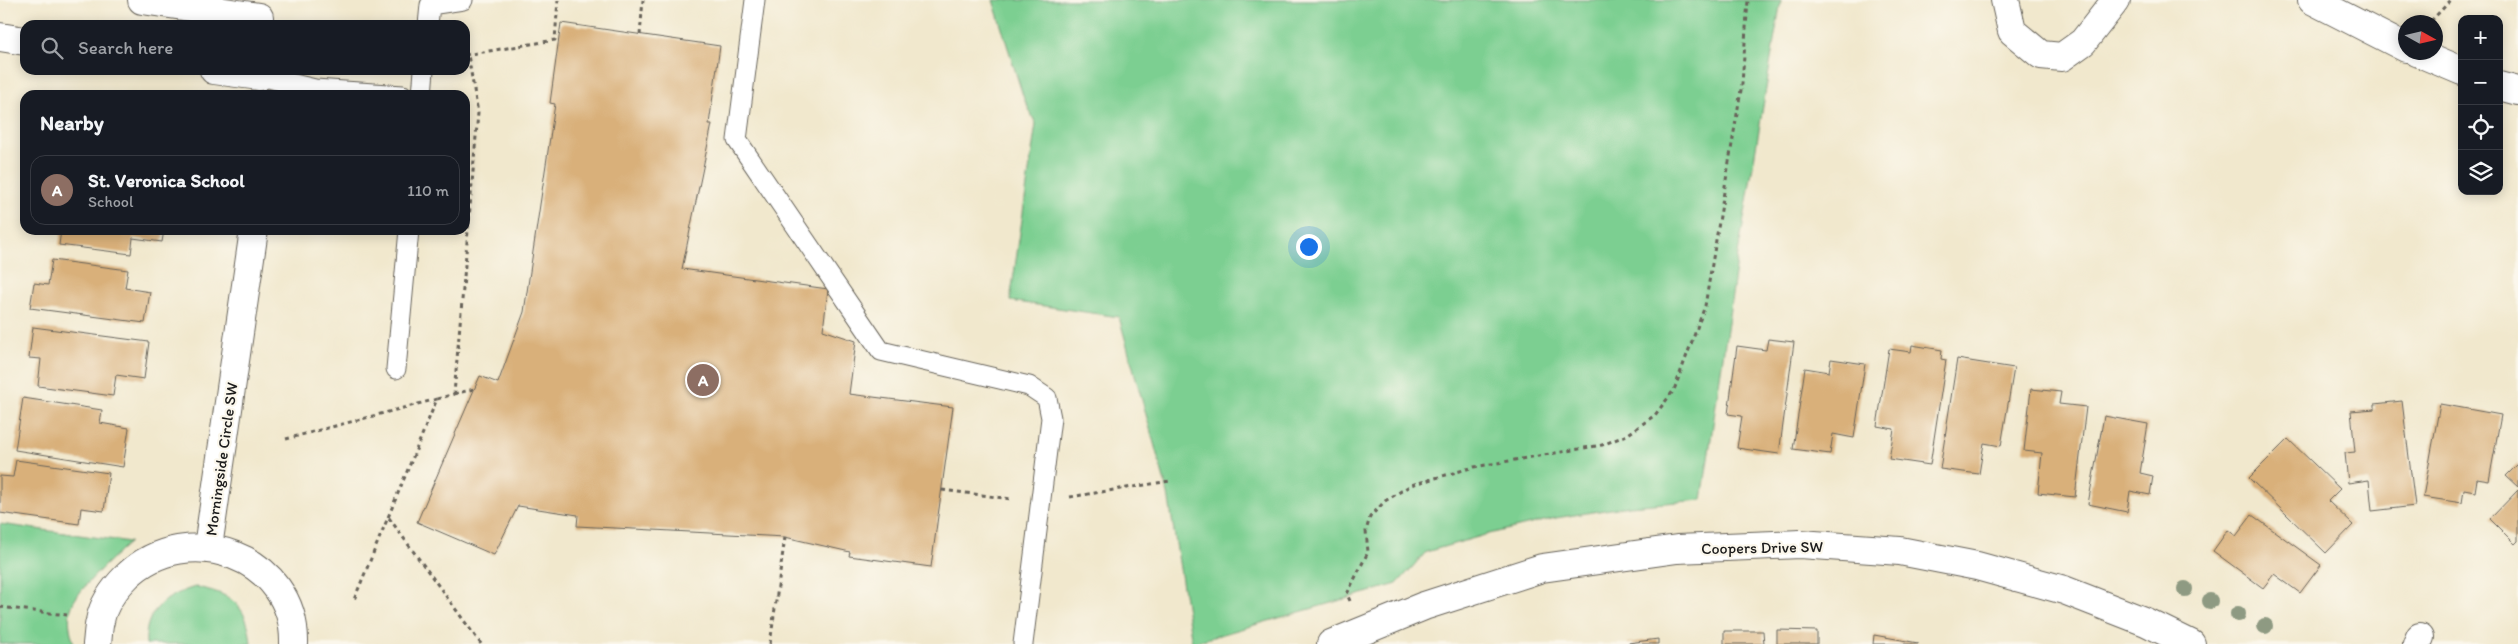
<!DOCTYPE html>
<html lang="en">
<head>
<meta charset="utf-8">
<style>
	body { margin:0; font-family:Itim,sans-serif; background:#20242c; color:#f1f3f6 }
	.controls { position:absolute; right:15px; top:15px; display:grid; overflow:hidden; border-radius:10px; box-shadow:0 2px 12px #0003 }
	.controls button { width:45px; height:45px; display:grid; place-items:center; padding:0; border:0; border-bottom:1px solid #363941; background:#171b24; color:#f1f3f6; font:25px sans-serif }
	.compass { position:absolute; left:2398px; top:15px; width:45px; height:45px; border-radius:50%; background:#171b24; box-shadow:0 2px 12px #0003; rotate:98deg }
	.you { position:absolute; left:1308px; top:246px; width:18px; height:18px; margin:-12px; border:4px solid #fff; border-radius:50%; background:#1a73e8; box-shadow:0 0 0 8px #1a73e833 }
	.badge { display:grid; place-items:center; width:32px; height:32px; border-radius:50%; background:#d93025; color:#fff; font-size:16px; font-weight:700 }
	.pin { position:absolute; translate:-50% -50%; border:2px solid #fff; box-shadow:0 1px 5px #0006 }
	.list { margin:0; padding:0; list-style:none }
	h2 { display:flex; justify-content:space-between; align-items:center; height:65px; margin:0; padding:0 20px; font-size:21px }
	h2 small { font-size:16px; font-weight:400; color:#9ea1a6 }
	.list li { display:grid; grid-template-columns:32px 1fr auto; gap:15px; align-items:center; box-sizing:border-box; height:70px; margin:0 10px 10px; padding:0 10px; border:1px solid #363941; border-radius:15px }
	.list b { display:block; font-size:19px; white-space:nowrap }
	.list p { margin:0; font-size:16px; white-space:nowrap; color:#9ea1a6 }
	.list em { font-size:16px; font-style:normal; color:#9ea1a6 }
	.icon { flex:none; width:28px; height:28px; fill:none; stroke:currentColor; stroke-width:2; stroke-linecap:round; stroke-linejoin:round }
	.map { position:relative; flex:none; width:2518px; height:644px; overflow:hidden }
	.search { position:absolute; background:#171b24; box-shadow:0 2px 12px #0003; left:20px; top:20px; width:450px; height:55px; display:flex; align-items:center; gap:12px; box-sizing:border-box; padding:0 18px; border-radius:15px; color:#9ea1a6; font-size:19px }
	.panel { position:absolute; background:#171b24; box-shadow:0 2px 12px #0003; left:20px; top:90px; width:450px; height:145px; border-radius:15px }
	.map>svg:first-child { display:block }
</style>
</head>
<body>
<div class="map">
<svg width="2518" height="644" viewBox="0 0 2518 644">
	<rect width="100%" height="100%" fill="#fbf7ec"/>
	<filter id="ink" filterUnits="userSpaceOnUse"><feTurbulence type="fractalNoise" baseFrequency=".02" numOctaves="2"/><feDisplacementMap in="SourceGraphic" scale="10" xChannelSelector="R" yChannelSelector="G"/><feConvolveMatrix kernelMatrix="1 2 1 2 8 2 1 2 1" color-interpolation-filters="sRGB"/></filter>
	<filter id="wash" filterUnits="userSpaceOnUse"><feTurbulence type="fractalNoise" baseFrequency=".0096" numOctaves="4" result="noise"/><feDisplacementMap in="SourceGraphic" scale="20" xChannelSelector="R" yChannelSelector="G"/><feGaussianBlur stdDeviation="1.12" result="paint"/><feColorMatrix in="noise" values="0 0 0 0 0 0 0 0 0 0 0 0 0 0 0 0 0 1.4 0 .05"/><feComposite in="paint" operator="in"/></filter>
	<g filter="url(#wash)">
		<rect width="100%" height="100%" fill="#f1e8cd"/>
		<path fill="#7bcf91" stroke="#4c7656" d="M993 0H1781L1738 254 1702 500 1629 506 1556 518 1485 535 1426 552 1397 584 1192 643 1168 494 1119 317 1010 301 1036 124 1024 99Z
			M0 524 130 542C117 553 76 591 72 606 67 618 70 632 74 644H0Z
			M195 587C231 593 248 605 251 644H146C144 610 166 596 195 587Z"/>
		<g id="blocks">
			<path fill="#d9b07a" d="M561 23 720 46 709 124H712L682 269 828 289 823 330 856 341 849 394 953 407 931 567 849 556 850 552 785 537 577 526 578 515 518 506 494 555 417 522 480 376 498 383 524 312 555 104 550 103Z
				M61 230H164L162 242 133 238 131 254 59 245Z
				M52 260 128 270 125 288 150 292 145 323 30 308 34 283 48 285Z
				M33 327 149 342 144 379 116 375 113 396 38 386 41 359 29 358Z
				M1768 339 1794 342 1779 454 1737 448 1742 416 1728 414 1737 346 1766 350Z
				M1912 345 1942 350 1941 359 1946 360 1930 465 1889 459 1894 429 1877 426 1889 349 1911 352Z
				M1831 359 1865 364 1854 438 1833 434 1830 454 1793 449 1805 368 1829 372Z
				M1957 359 2014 368 2001 446 1984 443 1979 474 1940 469Z
				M2031 389 2061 392 2059 404 2086 407 2075 497 2038 493 2042 453 2024 451Z
				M23 398 102 410 100 423 129 428 123 467 15 450Z
				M2402 401 2415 506 2372 511 2369 480 2348 483 2345 453 2355 452 2351 411 2375 409V404Z
				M2440 404 2501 415 2489 481 2477 479 2475 492 2464 490 2462 503 2423 497Z
				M2104 416 2148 424 2140 473 2153 476 2150 495 2130 491 2127 512 2088 504Z
				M2288 439 2340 489 2328 501 2353 525 2326 553 2249 478Z
				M16 460 109 473 104 511 81 508 79 524 0 513V476L13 477Z
				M2518 464V487L2506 476Z
				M2518 490V541L2515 544 2490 519Z
				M2252 515 2321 565 2300 593 2274 574 2263 588 2213 551 2228 530 2236 536Z
				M1777 630 1817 631V644H1777Z
				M1724 631H1763L1764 644H1724Z
				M1874 635 1918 643V644H1873Z
				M1658 639V644H1628V643Z"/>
		</g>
	</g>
	<g filter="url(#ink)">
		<use href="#blocks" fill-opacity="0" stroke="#67635a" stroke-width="1"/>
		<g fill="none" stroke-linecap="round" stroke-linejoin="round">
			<defs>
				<path id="service" d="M755 0 737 140 881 351 1029 386 1047 398 1051 418 1023 644
					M428 25 430 5 463 0
					M260 76 315 89 403 95
					M422 95 424 70
					M396 369 409 230"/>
				<path id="minor" d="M2005 0 2012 31 2041 55 2062 57 2083 42 2116 0
					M2312 0 2406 48
					M2417 52 2462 71
					M2499 86 2518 91
					M2417 644 2420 637"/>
				<path id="tertiary" d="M142 0 259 17
					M0 37 25 41
					M214 70 260 76
					M208 547 254 230
					M97 644C98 637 98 628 100 621 103 604 115 588 127 576 187 518 296 556 294 644
					M1331 644 1424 606 1542 568 1677 549 1800 544 1900 551 1977 566 2064 590 2146 622 2191 644"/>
			</defs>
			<use href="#service" stroke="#67635a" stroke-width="21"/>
			<use href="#minor" stroke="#67635a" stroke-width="30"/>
			<use href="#tertiary" stroke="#67635a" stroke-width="30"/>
			<path stroke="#67635a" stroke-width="3" stroke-dasharray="4 4" stroke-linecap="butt" d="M2431 21 2451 0
				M640 35 643 0
				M465 55 555 40 558 0
				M454 394 474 389
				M437 399 454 394 478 113 468 55
				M286 439 437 399 353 602
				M942 490 1012 499
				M1070 497 1170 481
				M389 518 481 644
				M1350 601 1347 594 1368 552 1366 531 1370 517 1385 501 1411 485 1474 467 1602 445 1627 435 1655 415 1674 390 1705 306 1742 84 1748 0
				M0 607 67 615
				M770 644 785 537"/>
			<use href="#service" stroke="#fff" stroke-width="19"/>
			<use href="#minor" stroke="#fff" stroke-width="28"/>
			<use href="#tertiary" stroke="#fff" stroke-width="28"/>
		</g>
		<g fill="#8e9a82">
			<circle cx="2185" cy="589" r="8"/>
			<circle cx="2210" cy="601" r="8"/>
			<circle cx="2238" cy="614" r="8"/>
			<circle cx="2265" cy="626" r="8"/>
		</g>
	</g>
	<g text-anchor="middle" stroke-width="4.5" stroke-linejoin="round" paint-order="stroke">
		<g font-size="16" fill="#1c1c1c" stroke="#fbf7ec">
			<text transform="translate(221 459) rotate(-82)" y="6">Morningside Circle SW</text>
			<text transform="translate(1762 547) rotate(-1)" y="6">Coopers Drive SW</text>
		</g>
	</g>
</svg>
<div class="controls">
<button>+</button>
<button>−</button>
<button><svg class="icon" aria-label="locate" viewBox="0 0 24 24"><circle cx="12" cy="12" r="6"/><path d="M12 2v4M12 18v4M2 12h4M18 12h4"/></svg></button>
<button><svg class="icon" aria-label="layers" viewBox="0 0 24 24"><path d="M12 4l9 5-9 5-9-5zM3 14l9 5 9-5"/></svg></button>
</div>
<svg class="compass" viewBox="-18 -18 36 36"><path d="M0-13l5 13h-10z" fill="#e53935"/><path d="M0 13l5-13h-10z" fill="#9ea1a6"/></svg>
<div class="you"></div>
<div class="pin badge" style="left:703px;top:380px;background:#8d6e63">A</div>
<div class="search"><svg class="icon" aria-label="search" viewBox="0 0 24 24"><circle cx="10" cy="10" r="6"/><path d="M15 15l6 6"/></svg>Search here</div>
<section class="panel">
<h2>Nearby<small></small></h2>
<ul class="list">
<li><span class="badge" style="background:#8d6e63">A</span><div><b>St. Veronica School</b><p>School</p></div><em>110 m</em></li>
</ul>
</section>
</div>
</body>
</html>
